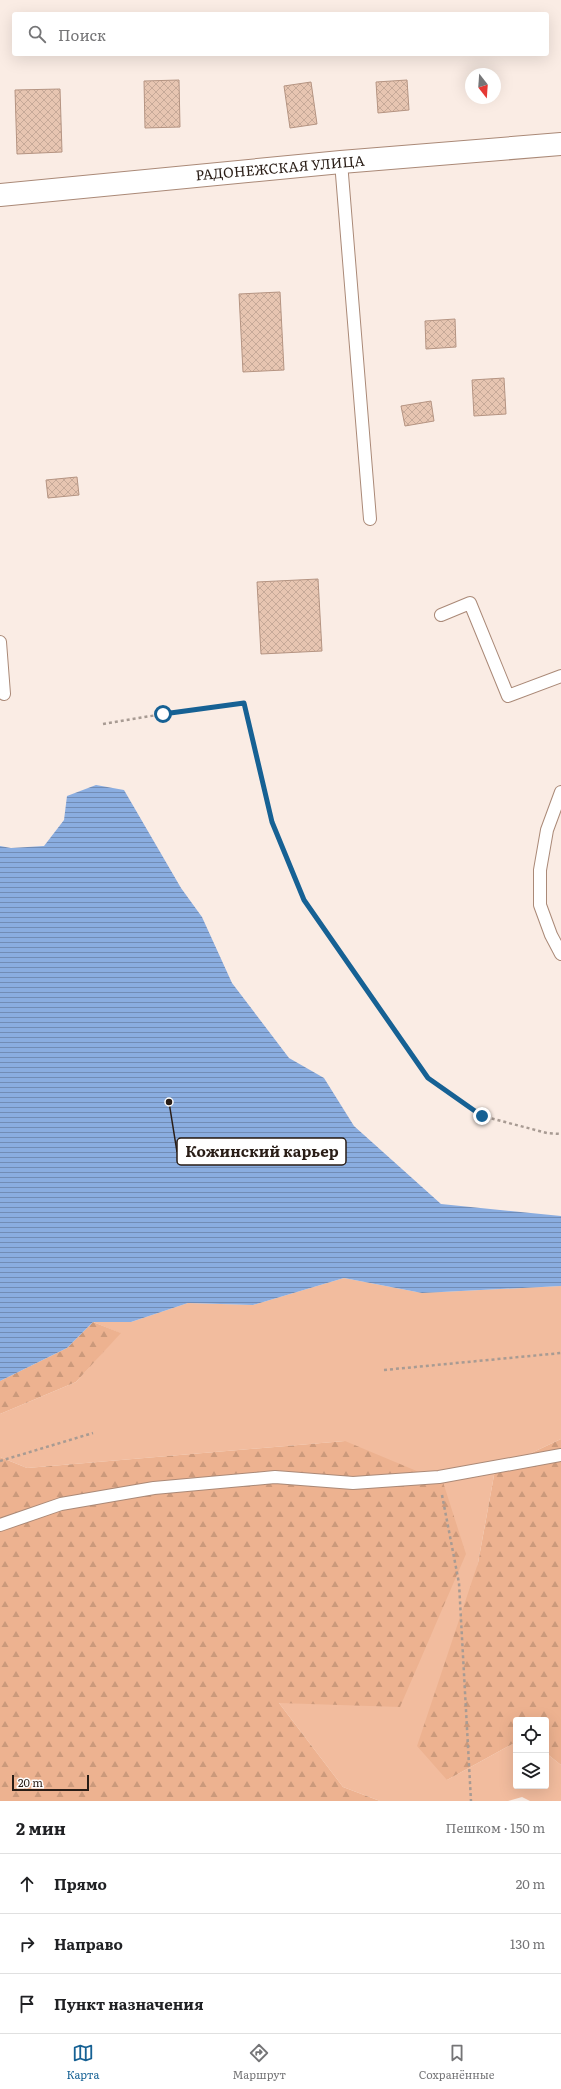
<!DOCTYPE html>
<html lang="ru">
<head>
<meta charset="utf-8">
<style>
	body { margin:0; font-family:Literata,serif; background:#f6f6f6; color:#202124 }
	.controls { position:absolute; right:12px; bottom:12px; display:grid; overflow:hidden; border-radius:4px; box-shadow:0 4px 16px #0002 }
	.controls button { width:36px; height:36px; display:grid; place-items:center; padding:0; border:0; border-bottom:1px solid #e0e0e0; background:#fff; color:#202124; font:20px sans-serif }
	.compass { position:absolute; left:465px; top:68px; width:36px; height:36px; border-radius:50%; background:#fff; box-shadow:0 4px 16px #0002; rotate:163deg }
	.scale { position:absolute; left:12px; bottom:10px; width:77px; box-sizing:border-box; padding-left:4px; border:2px solid #291d16; border-top:0; font-size:11px; line-height:14px; white-space:nowrap; color:#291d16; -webkit-text-stroke:3px #fff; paint-order:stroke }
	.stop { position:absolute; width:12px; height:12px; margin:-9px; border:3px solid #166194; border-radius:50%; background:#fff }
	.stop.end { background:#166194; border-color:#fff; box-shadow:0 1px 4px #0008 }
	.list { margin:0; padding:0; list-style:none }
	h2 { display:flex; justify-content:space-between; align-items:center; height:52px; margin:0; padding:0 16px; font-size:17px }
	h2 small { font-size:13px; font-weight:400; color:#757577 }
	.list li { display:grid; grid-template-columns:26px 1fr auto; gap:12px; align-items:center; box-sizing:border-box; height:60px; padding:0 16px; border-top:1px solid #e0e0e0 }
	.list b { display:block; font-size:15px; white-space:nowrap }
	.list em { font-size:13px; font-style:normal; color:#757577 }
	.icon { flex:none; width:22px; height:22px; fill:none; stroke:currentColor; stroke-width:2; stroke-linecap:round; stroke-linejoin:round }
	.map { position:relative; flex:none; width:561px; height:1801px; overflow:hidden }
	.search { position:absolute; background:#fff; box-shadow:0 4px 16px #0002; left:12px; right:12px; top:12px; height:44px; display:flex; align-items:center; gap:10px; box-sizing:border-box; padding:0 14px; border-radius:4px; color:#757577; font-size:15px }
	.sheet { height:232px; background:#fff }
	nav { display:flex; justify-content:space-around; align-items:center; box-sizing:border-box; height:56px; border-top:1px solid #e0e0e0; background:#fff; font-size:11px; color:#757577 }
	nav a { display:grid; justify-items:center; gap:2px }
	nav .on { color:#166194 }
	.map>svg:first-child { display:block }
</style>
</head>
<body>
<div class="map">
<svg width="561" height="1801" viewBox="0 0 561 1801">
	<defs>
		<pattern id="forest-firs" width="22" height="20" patternUnits="userSpaceOnUse"><rect width="22" height="20" fill="#edb290"/><path d="M5 1l3.5 6h-7zM16 11l3.5 6h-7z" fill="#cb997b"/></pattern>
		<pattern id="water-rules" width="6" height="5" patternUnits="userSpaceOnUse"><rect width="6" height="5" fill="#8aade0"/><path d="M0 2.5h6" fill="none" stroke="#718cb5"/></pattern>
		<pattern id="building-cross-hatch" width="8" height="8" patternUnits="userSpaceOnUse"><rect width="8" height="8" fill="#e7c5b1"/><path d="M0 0l8 8M0 8l8-8" fill="none" stroke="#c6a998"/></pattern>
	</defs>
	<rect width="100%" height="100%" fill="#faece4"/>
	<path fill="#f2bc9e" d="M344 1278 422 1293 561 1286V1439L495 1470 478 1563 447 1780 516 1742V1786H546V1753L561 1765V1801H530L522 1797 508 1801H380L343 1787 279 1703 345 1441 27 1468 0 1457V1414L76 1382 120 1333 93 1322H131L188 1303 253 1305Z"/>
	<path fill="url(#forest-firs)" d="M93 1322 121 1333 76 1382 0 1414V1381L67 1348Z
		M561 1439V1765L546 1753V1720H516V1742L447 1780 417 1746 478 1563 495 1470Z
		M345 1441 443 1482 466 1554 400 1707 279 1703 343 1787 380 1801H0V1457L27 1468Z"/>
	<path fill="url(#water-rules)" d="M96 785 124 790 181 888 202 917 232 983 289 1058 324 1078 354 1126 441 1204 561 1216V1286L422 1293 344 1278 253 1305 188 1303 131 1322H93L67 1348 0 1381V846L11 848 44 846 64 820 67 796Z"/>
	<path fill="url(#building-cross-hatch)" stroke="#b59482" d="M179 80 180 127 145 128 144 81Z
		M407 80 409 110 378 113 376 82Z
		M311 82 317 124 290 128 284 86Z
		M60 89 62 152 17 154 15 90Z
		M280 292 284 370 243 372 239 294Z
		M455 319 456 347 426 349 425 321Z
		M504 378 506 414 474 416 472 380Z
		M431 401 434 421 405 426 401 406Z
		M77 477 79 495 48 498 46 480Z
		M318 579 322 651 261 654 257 582Z"/>
	<g fill="none" stroke-linecap="round" stroke-linejoin="round">
		<defs>
			<path id="service" d="M341 162 370 519
				M441 615 470 603 508 696 561 676
				M0 642 4 694
				M561 792 547 830 540 870V905L551 935 561 954
				M0 1525 61 1504 154 1488 275 1477 353 1483 439 1477 561 1455"/>
			<path id="minor" d="M0 195 341 162 561 144"/>
		</defs>
		<use href="#service" stroke="#aa8977" stroke-width="14"/>
		<use href="#minor" stroke="#aa8977" stroke-width="24"/>
		<path stroke="#a89b93" stroke-width="2.5" stroke-dasharray="3 3" stroke-linecap="butt" d="M103 724 163 714 244 703 272 822 304 899 428 1078 482 1116 547 1133 561 1134
			M384 1370 561 1353
			M0 1461 93 1433
			M442 1495 459 1583 471 1801"/>
		<use href="#service" stroke="#fff" stroke-width="12"/>
		<use href="#minor" stroke="#fff" stroke-width="22"/>
	</g>
	<g fill="none" stroke-linecap="round" stroke-linejoin="round">
		<path stroke="#166194" stroke-width="5" d="M163 714 244 703 272 822 304 900 428 1078 482 1116"/>
	</g>
	<g text-anchor="middle" stroke-width="3" stroke-linejoin="round" paint-order="stroke">
		<g font-size="14" fill="#291d16" stroke="#fff">
			<text transform="translate(280 168) rotate(-5)" y="5">РАДОНЕЖСКАЯ УЛИЦА</text>
		</g>
	</g>
	<path fill="none" stroke="#291d16" stroke-width="1.5" d="M169 1102L177 1152"/>
	<circle fill="#291d16" stroke="#fff" stroke-width="1.5" cx="169" cy="1102" r="4"/>
	<rect fill="#fff" stroke="#291d16" stroke-width="1.5" x="177" y="1138" width="169" height="27" rx="4"/>
	<g font-size="15" text-anchor="middle" font-weight="bold" fill="#291d16">
		<text x="262" y="1157">Кожинский карьер</text>
	</g>
</svg>
<div class="controls">
<button><svg class="icon" aria-label="locate" viewBox="0 0 24 24"><circle cx="12" cy="12" r="6"/><path d="M12 2v4M12 18v4M2 12h4M18 12h4"/></svg></button>
<button><svg class="icon" aria-label="layers" viewBox="0 0 24 24"><path d="M12 4l9 5-9 5-9-5zM3 14l9 5 9-5"/></svg></button>
</div>
<svg class="compass" viewBox="-18 -18 36 36"><path d="M0-13l5 13h-10z" fill="#e53935"/><path d="M0 13l5-13h-10z" fill="#757577"/></svg>
<div class="scale">20 m</div>
<div class="stop" style="left:163px;top:714px"></div>
<div class="stop end" style="left:482px;top:1116px"></div>
<div class="search"><svg class="icon" aria-label="search" viewBox="0 0 24 24"><circle cx="10" cy="10" r="6"/><path d="M15 15l6 6"/></svg>Поиск</div>
</div>
<section class="sheet">
<h2>2 мин<small>Пешком · 150 m</small></h2>
<ul class="list">
<li><svg class="icon" aria-label="ahead" viewBox="0 0 24 24"><path d="M12 20V5M6 11l6-6 6 6"/></svg><div><b>Прямо</b></div><em>20 m</em></li>
<li><svg class="icon" aria-label="right" viewBox="0 0 24 24"><path d="M7 20v-9h11M14 6l5 5-5 5"/></svg><div><b>Направо</b></div><em>130 m</em></li>
<li><svg class="icon" aria-label="arrive" viewBox="0 0 24 24"><path d="M6 21V4h12l-3 4 3 4H6"/></svg><div><b>Пункт назначения</b></div></li>
</ul>
</section>
<nav>
<a class="on"><svg class="icon" aria-label="map" viewBox="0 0 24 24"><path d="M3 6l6-2 6 2 6-2v14l-6 2-6-2-6 2zM9 4v14M15 6v14"/></svg>Карта</a>
<a><svg class="icon" aria-label="directions" viewBox="0 0 24 24"><path d="M12 3l9 9-9 9-9-9zM9 14v-3h6M13 9l2 2-2 2"/></svg>Маршрут</a>
<a><svg class="icon" aria-label="saved" viewBox="0 0 24 24"><path d="M7 4h10v16l-5-4-5 4z"/></svg>Сохранённые</a>
</nav>
</body>
</html>
